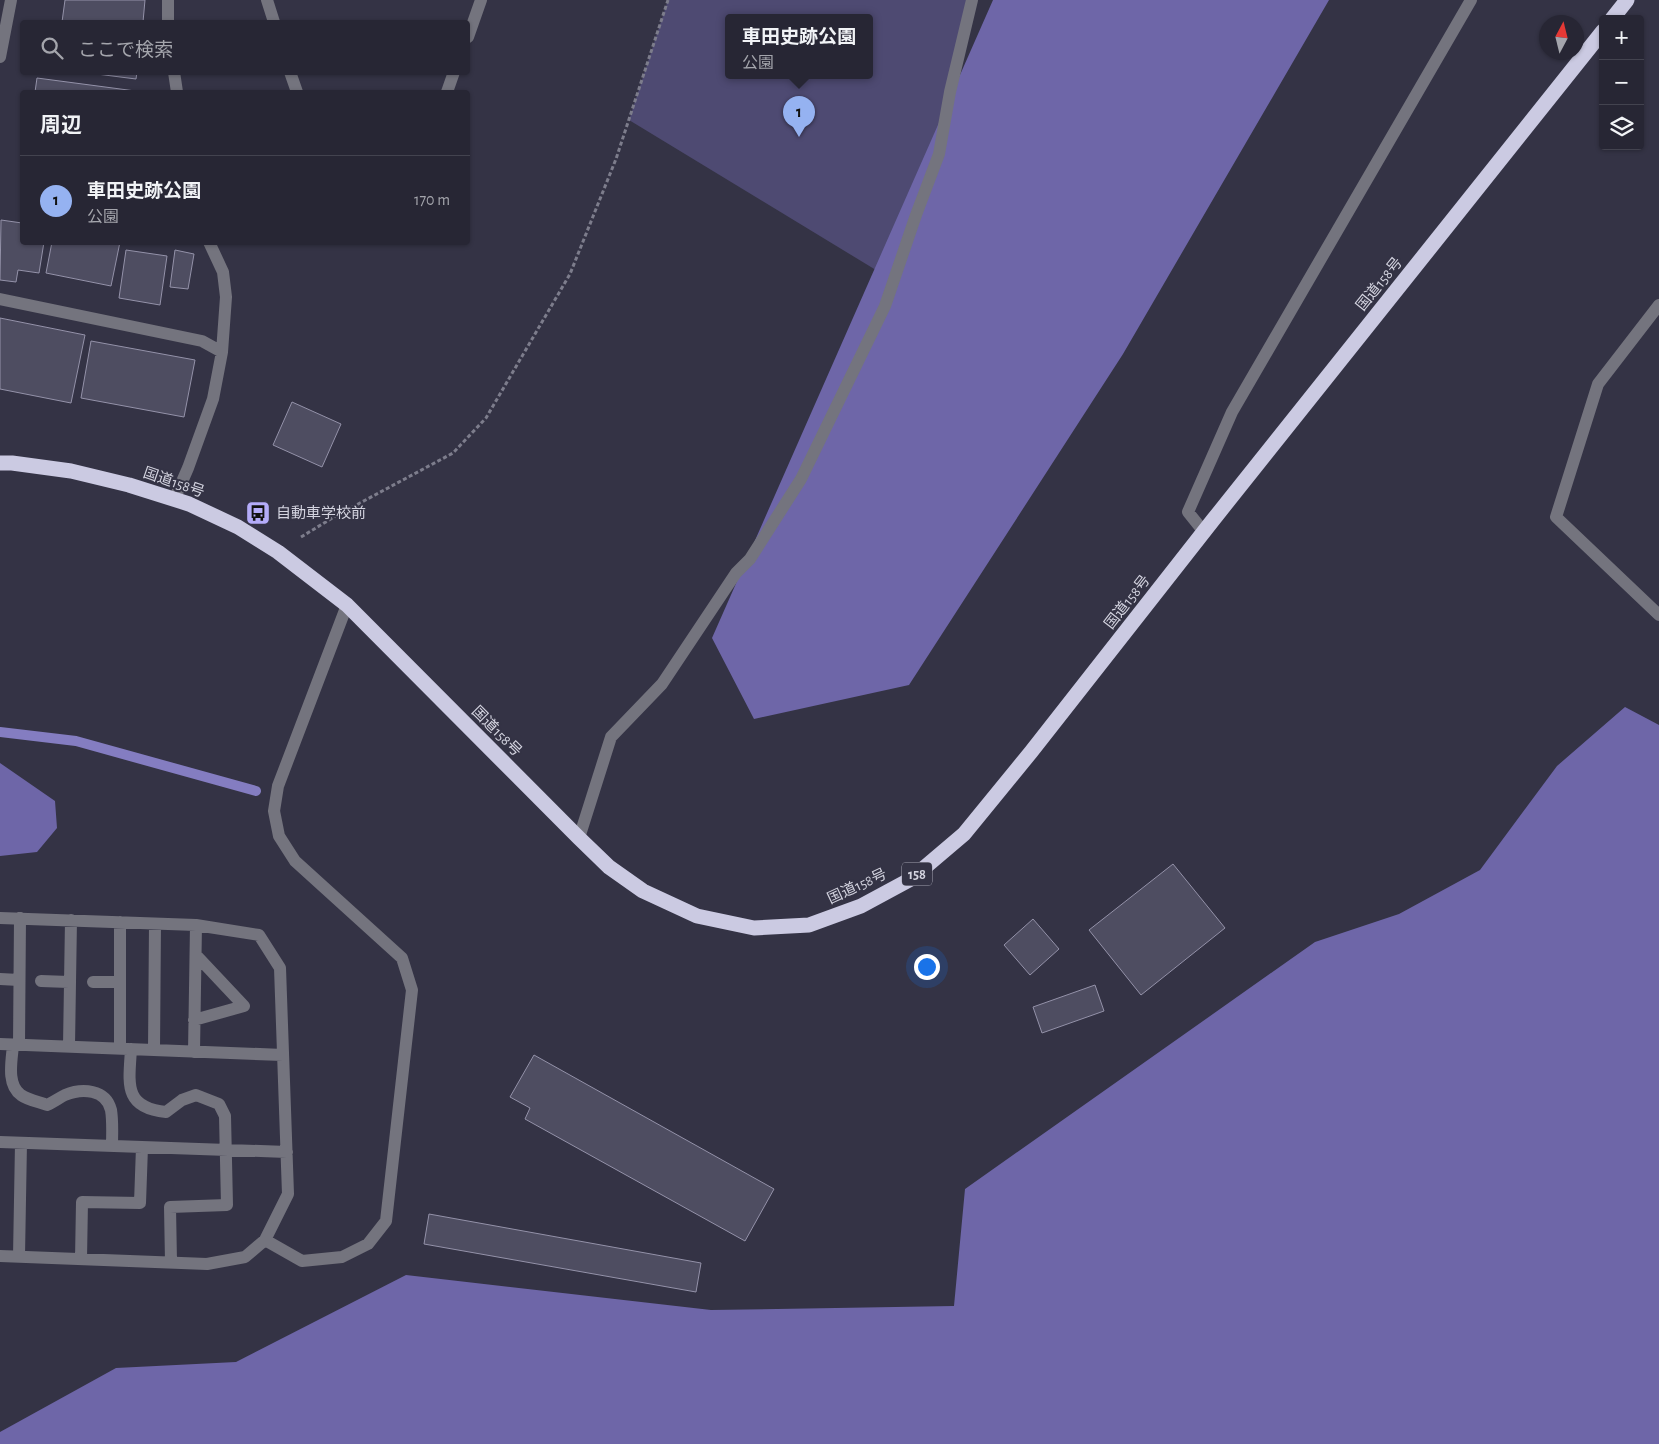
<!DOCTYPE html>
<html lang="ja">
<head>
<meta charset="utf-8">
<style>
	body { margin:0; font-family:"Alegreya Sans","Noto Sans JP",sans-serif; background:#333240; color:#f1f3f6 }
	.controls { position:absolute; right:15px; top:15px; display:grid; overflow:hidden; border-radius:5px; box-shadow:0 1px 4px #0004 }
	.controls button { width:45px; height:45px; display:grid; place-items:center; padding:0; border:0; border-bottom:1px solid #43434f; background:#272634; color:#f1f3f6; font:25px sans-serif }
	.compass { position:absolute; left:1539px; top:15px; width:45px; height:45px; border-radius:50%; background:#272634; box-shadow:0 1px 4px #0004; rotate:7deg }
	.you { position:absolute; left:926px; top:966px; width:18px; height:18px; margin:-12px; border:4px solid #fff; border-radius:50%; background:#1a73e8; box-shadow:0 0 0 8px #1a73e833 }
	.badge { display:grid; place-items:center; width:32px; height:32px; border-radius:50%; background:#95b2f1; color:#111; font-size:16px; font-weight:700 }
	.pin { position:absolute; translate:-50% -41px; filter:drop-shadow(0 1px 2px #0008) }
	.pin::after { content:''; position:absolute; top:26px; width:18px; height:15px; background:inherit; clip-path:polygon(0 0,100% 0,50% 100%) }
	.popup { position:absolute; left:725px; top:14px; width:148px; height:65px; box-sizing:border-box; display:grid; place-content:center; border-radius:5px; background:#272634; filter:drop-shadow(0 1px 4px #0005); font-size:16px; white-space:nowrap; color:#a4a5ac }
	.popup b { font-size:19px; color:#f1f3f6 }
	.popup::after { content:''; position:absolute; left:50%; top:100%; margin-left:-10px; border:10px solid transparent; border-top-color:#272634 }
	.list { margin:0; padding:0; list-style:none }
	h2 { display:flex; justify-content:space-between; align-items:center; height:65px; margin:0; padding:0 20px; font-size:21px }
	h2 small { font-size:16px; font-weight:400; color:#a4a5ac }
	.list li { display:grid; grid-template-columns:32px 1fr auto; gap:15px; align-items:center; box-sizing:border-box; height:90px; padding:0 20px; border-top:1px solid #43434f }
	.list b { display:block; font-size:19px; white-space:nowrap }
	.list p { margin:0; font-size:16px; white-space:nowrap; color:#a4a5ac }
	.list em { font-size:16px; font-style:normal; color:#a4a5ac }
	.icon { flex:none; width:28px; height:28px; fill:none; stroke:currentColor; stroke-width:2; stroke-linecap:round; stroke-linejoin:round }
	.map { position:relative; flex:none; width:1659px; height:1444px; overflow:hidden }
	.search { position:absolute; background:#272634; box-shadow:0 1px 4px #0004; left:20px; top:20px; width:450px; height:55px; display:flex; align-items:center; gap:12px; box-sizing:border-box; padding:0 18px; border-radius:5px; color:#a4a5ac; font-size:19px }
	.panel { position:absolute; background:#272634; box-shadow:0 1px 4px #0004; left:20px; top:90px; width:450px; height:155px; border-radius:5px }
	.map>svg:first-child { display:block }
</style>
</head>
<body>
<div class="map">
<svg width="1659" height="1444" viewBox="0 0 1659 1444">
	<rect width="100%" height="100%" fill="#343345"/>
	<path fill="#4e4a72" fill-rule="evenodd" d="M668 0H972L950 92 894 281 629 120ZM729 18H869V76H729Z"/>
	<path fill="#6e66a8" d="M993 0H1329L1123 354 909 685 754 719 712 638Z
		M1625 707 1659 725V1444H0V1432L116 1368 236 1362 406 1275 711 1310 954 1306 965 1189 1315 942 1399 914 1480 870 1557 766Z
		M0 763 55 801 57 828 37 852 0 856Z"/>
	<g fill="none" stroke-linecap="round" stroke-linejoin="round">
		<path stroke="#847dc1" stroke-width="10" d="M0 732 76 741 256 791"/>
	</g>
	<path fill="#4e4d61" stroke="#9492a9" d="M65 0H145L143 22H62Z
		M81 72H137L136 79Z
		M37 78 143 92H35Z
		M1 220 22 223V242H44L39 273 18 270 16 282 0 280Z
		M52 242H120L111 286 46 273Z
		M126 250 167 256 160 305 119 298Z
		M175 250 194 254 188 289 170 287Z
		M0 318 85 335 71 403 0 389Z
		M91 341 195 360 184 417 81 398Z
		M292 402 341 424 322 467 273 445Z
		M1173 864 1225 928 1141 995 1089 930Z
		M1033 919 1059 949 1030 975 1004 945Z
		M1095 985 1104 1011 1042 1033 1033 1007Z
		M534 1055 774 1189 745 1241 525 1119 530 1108 510 1097Z
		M429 1214 701 1263 696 1292 424 1244Z"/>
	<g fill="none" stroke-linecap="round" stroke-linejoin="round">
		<path stroke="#7d7d8c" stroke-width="3" stroke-dasharray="4 2.5" stroke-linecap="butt" d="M301 537 334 517 453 453 486 418 570 274 616 159 668 0"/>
		<path stroke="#74747e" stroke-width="12" d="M267 0 274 22
			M168 22V0
			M468 37 481 0
			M0 57 11 0
			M174 72 177 92
			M290 72 297 92
			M447 92 454 72
			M0 299 202 341 222 352
			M1659 305 1598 384 1556 517 1659 615
			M174 500 188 468 213 399 222 352 226 297 223 272 209 242
			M1204 532 1188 512 1232 412 1471 0
			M579 838 611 737 662 684 736 573 750 559 801 479 885 306 916 215 939 154 950 92 972 0
			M0 918 196 925 259 935 280 968 288 1194 265 1240 245 1257 207 1264 0 1256
			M0 979 19 980
			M41 981 69 982
			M93 982H120
			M194 1020 244 1006 196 955
			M0 1044 283 1055
			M13 1045C12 1059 6 1085 21 1095 28 1100 39 1102 47 1105 54 1102 59 1098 65 1095 82 1088 106 1089 111 1110 113 1122 112 1135 112 1146
			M19 1045 20 918
			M69 1046 71 920
			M120 1049V922
			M131 1049C129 1083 123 1108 166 1112L182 1100 196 1095 219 1104 225 1116 227 1205 170 1207 171 1262
			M154 1050 155 924
			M194 1052 196 925
			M0 1142 287 1152
			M265 1240 302 1261 342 1257 368 1244 386 1221 412 990 402 958 295 861 279 836 274 811 278 786 347 605
			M19 1256 21 1143
			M81 1259 82 1202 140 1203 142 1147"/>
		<path stroke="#cbcae2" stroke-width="15" d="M1612 19 1627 0
			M0 463H12L71 471 129 485 189 504 238 527 278 552 347 605 579 838 609 867 643 891 697 916 754 928 809 925 861 906 911 879 964 834 1031 752 1213 520 1603 31"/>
	</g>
	<defs>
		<symbol id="bus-square" viewBox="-11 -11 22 22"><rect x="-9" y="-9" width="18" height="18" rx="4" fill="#b4acf9" stroke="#343345"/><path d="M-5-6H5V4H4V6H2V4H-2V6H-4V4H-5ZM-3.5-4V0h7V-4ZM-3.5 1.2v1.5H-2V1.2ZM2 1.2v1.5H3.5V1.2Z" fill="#111"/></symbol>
	</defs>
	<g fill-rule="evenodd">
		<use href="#bus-square" x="244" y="499" width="28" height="28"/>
	</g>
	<g text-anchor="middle" stroke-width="4" stroke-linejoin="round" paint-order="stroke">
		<rect fill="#343345" stroke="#a3a3b1" stroke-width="1" x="902" y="862.5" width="30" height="23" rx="4"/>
		<g font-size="14" font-weight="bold" fill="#d3d3df">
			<text x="917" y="879">158</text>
		</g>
		<g font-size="15" fill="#d3d3df" stroke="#343345">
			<text transform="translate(1379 284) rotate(-51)" y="5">国道158号</text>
			<text transform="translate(174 482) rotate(19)" y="5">国道158号</text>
			<text transform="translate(1127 602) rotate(-52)" y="5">国道158号</text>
			<text transform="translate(497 731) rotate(45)" y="5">国道158号</text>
			<text transform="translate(857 886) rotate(-25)" y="5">国道158号</text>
		</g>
		<g font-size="15" fill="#d3d3df" stroke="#343345" text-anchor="start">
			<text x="276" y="518">自動車学校前</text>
		</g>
	</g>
</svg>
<div class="controls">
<button>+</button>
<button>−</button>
<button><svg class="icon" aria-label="layers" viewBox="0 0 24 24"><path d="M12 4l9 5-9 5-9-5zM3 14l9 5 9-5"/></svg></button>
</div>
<svg class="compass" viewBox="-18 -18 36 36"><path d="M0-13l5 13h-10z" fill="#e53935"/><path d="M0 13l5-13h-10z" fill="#a4a5ac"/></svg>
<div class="you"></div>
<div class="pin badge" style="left:799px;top:137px">1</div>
<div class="popup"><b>車田史跡公園</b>公園</div>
<div class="search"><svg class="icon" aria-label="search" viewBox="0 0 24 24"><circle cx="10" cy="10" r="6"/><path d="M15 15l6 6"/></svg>ここで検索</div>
<section class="panel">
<h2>周辺<small></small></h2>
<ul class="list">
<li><span class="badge">1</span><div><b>車田史跡公園</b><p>公園</p></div><em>170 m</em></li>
</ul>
</section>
</div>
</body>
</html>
